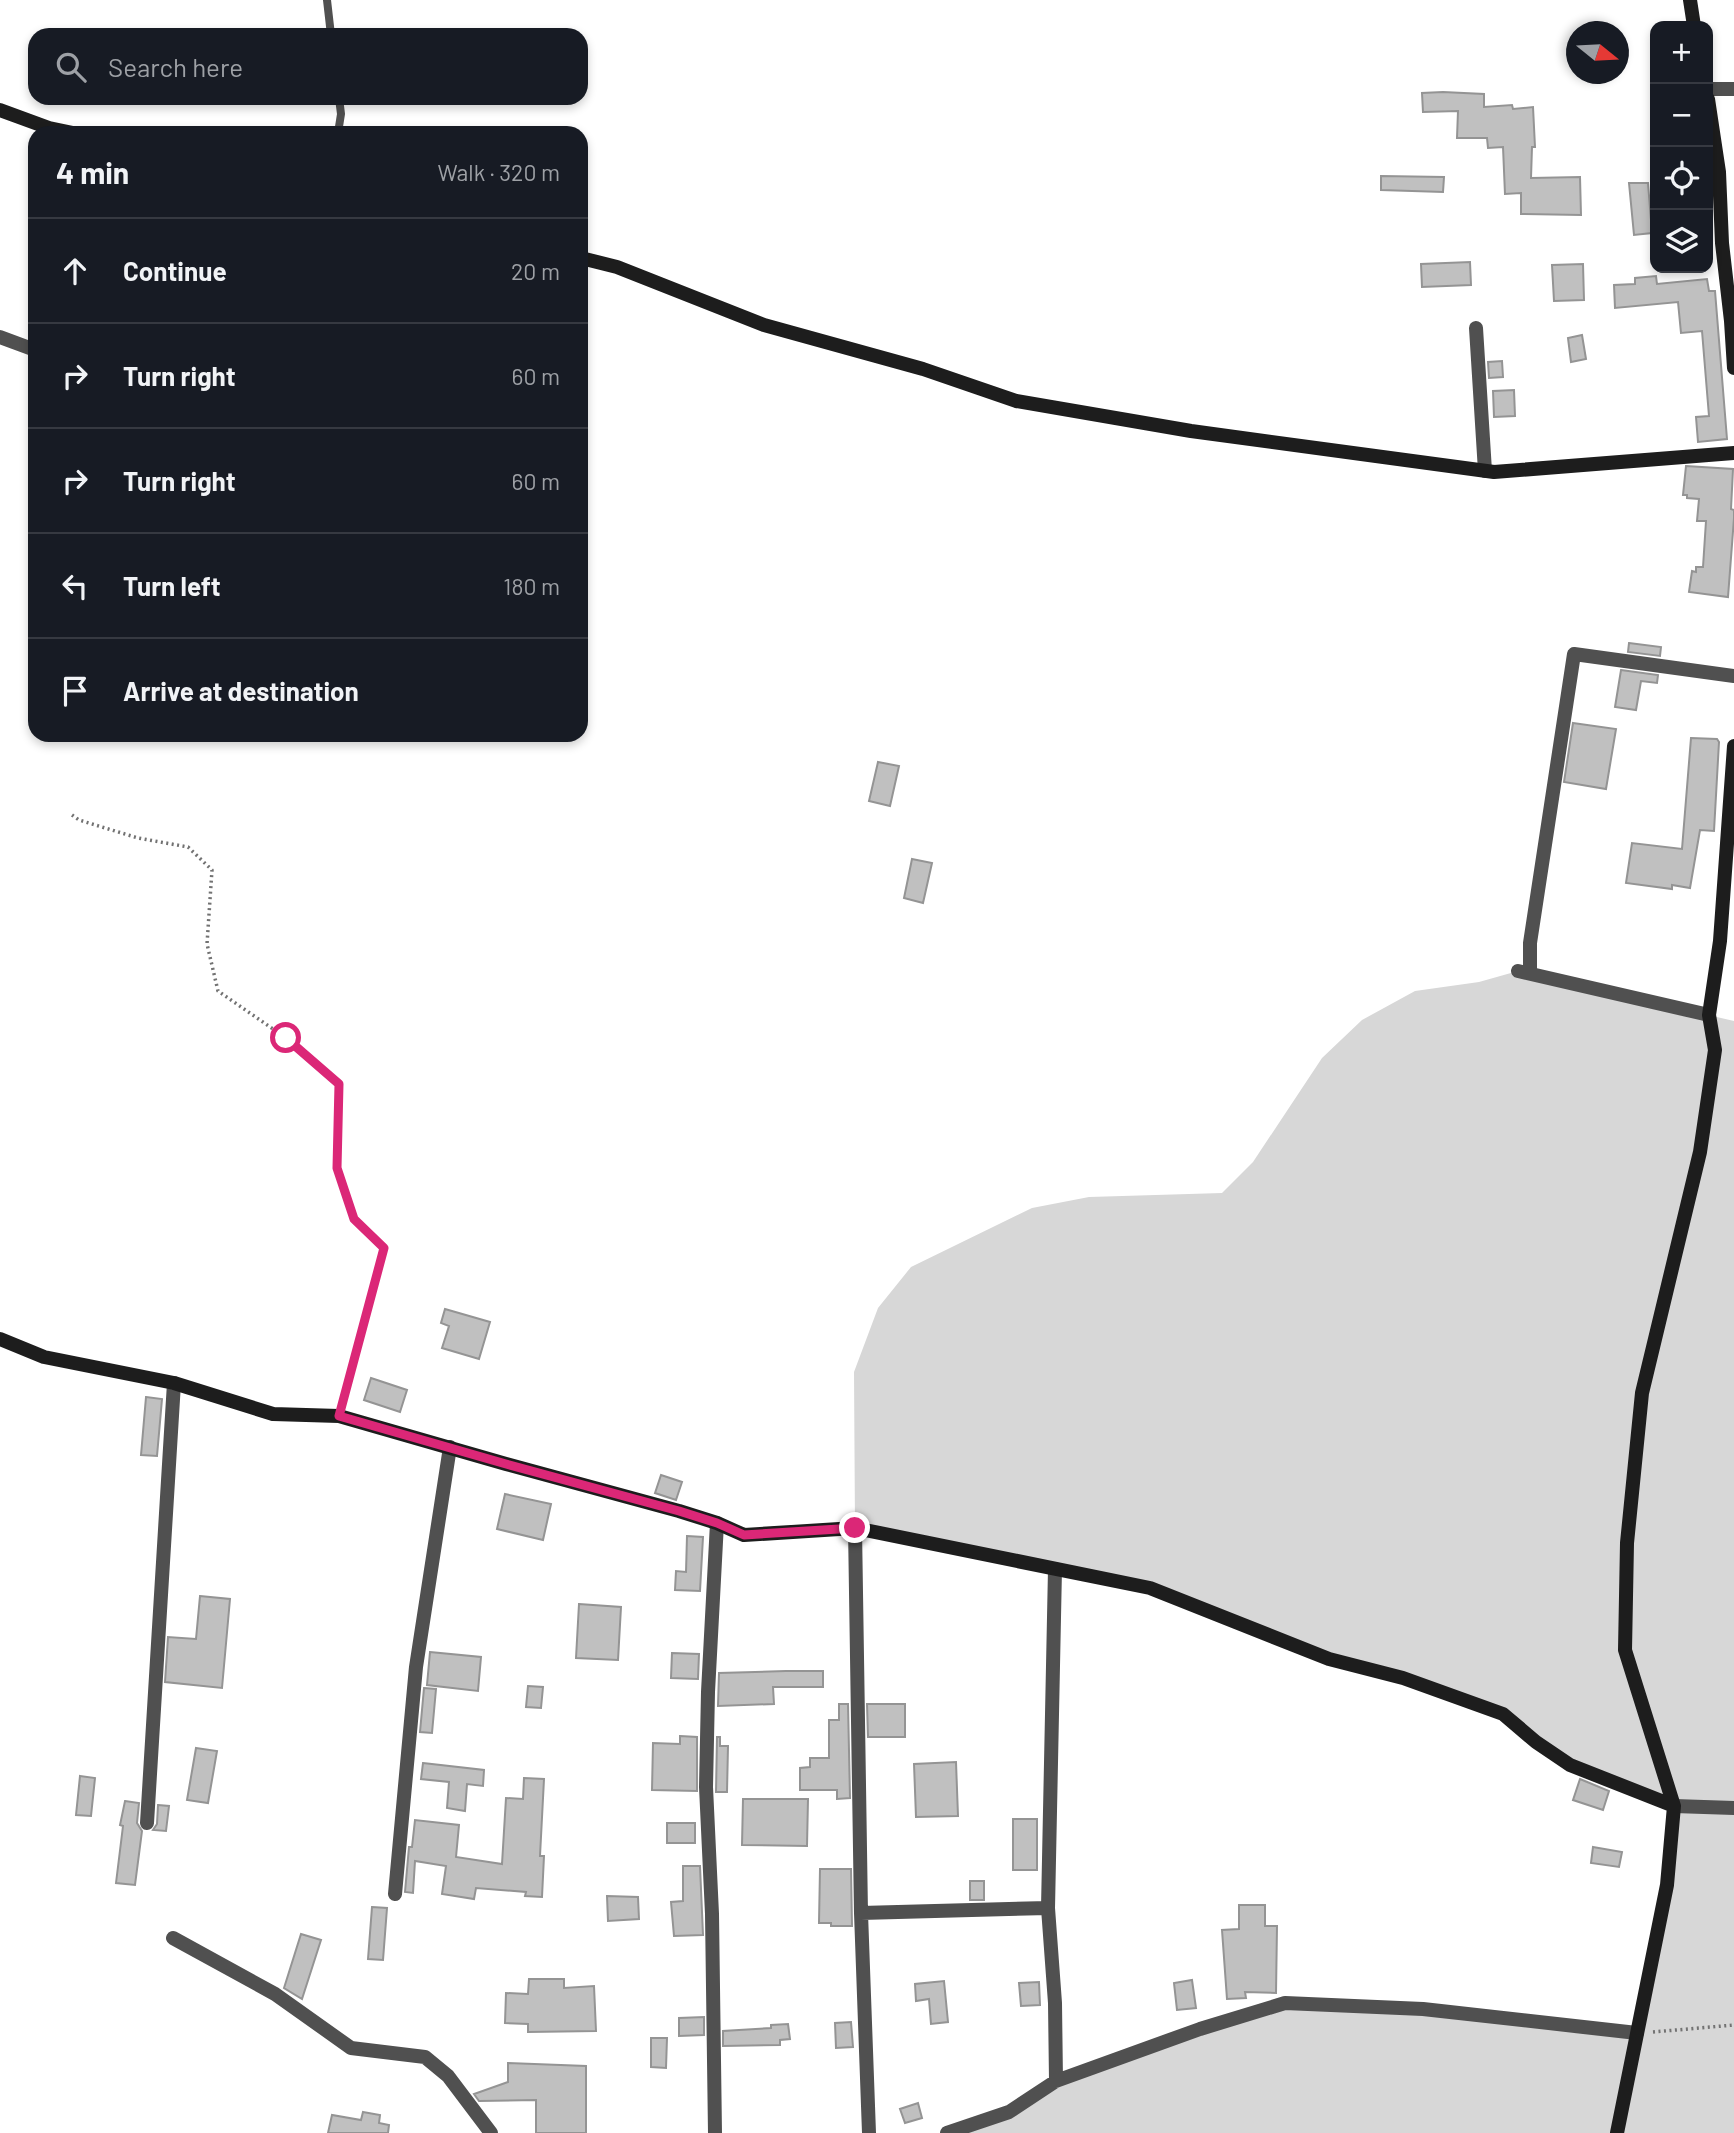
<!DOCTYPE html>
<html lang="en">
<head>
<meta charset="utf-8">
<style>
	body { margin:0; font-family:Barlow,sans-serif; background:#20242c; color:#f1f3f6 }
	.controls { position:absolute; right:21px; top:21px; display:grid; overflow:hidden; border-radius:14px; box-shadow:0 4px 10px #0003 }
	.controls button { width:63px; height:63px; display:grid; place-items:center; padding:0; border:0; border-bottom:2px solid #363941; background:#171b24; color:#f1f3f6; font:35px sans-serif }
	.compass { position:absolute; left:1566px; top:21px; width:63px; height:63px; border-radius:50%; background:#171b24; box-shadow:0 4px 10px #0003; rotate:108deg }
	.stop { position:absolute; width:21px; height:21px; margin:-16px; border:5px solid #db2777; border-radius:50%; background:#fff }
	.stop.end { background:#db2777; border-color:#fff; box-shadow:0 2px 7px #0008 }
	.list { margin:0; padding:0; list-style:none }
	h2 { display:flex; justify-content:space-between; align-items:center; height:91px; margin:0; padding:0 28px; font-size:30px }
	h2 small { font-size:23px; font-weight:400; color:#9ea1a6 }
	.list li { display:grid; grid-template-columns:46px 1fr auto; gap:21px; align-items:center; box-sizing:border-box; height:105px; padding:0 28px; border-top:2px solid #363941 }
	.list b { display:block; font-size:26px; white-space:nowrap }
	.list em { font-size:23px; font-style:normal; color:#9ea1a6 }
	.icon { flex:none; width:38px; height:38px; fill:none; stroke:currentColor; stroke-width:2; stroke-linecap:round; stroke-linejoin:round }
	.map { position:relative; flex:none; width:1734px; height:2133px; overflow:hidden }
	.search { position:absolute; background:#171b24; box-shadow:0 4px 10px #0003; left:28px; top:28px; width:560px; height:77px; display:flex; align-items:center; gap:18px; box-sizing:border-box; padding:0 24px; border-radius:21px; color:#9ea1a6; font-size:26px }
	.panel { position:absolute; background:#171b24; box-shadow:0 4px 10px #0003; left:28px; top:126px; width:560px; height:616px; border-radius:21px }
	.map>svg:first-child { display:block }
</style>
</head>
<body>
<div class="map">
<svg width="1734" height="2133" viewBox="0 0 1734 2133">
	<rect width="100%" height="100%" fill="#fff"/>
	<path fill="#d7d7d7" d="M1518 971 1734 1021V2133H947L1009 2112 1056 2081 1285 2003 1637 2033 1674 1806 1570 1765 1503 1714 1329 1659 1151 1588 855 1528 854 1372 878 1308 911 1267 1032 1208 1089 1197 1222 1193 1253 1162 1322 1058 1362 1020 1415 991 1479 982Z"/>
	<path fill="#c0c0c0" stroke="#949494" stroke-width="2" d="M1443 92 1484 94V107L1512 105 1513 109 1533 107 1535 147H1532L1531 178 1580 177 1581 215 1521 214V193L1505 194 1503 147 1488 148 1487 138H1457L1458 111 1423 112 1422 93Z
		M1381 176 1444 177 1443 192 1381 190Z
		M1629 183H1648L1652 233 1634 235Z
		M1470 262 1471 285 1422 287 1421 264Z
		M1583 264 1584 300 1554 301 1552 265Z
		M1656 276 1657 284 1707 279 1709 291H1715L1727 439 1698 442 1696 417 1709 416 1702 331 1681 333 1678 302 1615 308 1614 285 1635 284V278Z
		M1582 335 1586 359 1571 362 1568 338Z
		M1502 361 1503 377 1489 378 1488 362Z
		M1514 390 1515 416 1494 417 1493 391Z
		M1686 466 1733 469 1731 509 1734 510V518L1728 597 1689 592 1692 571 1696 572V567H1703L1706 521H1697L1699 499 1687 498V495H1683Z
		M1629 643 1661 647 1660 656 1628 652Z
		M1621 670 1658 675 1657 683 1641 681 1636 710 1615 707Z
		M1573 723 1616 729 1606 789 1564 782Z
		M1691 738 1717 739 1719 742 1714 831 1700 830 1690 888 1672 885V889L1626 883 1632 843 1682 849Z
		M878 762 899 766 890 806 869 801Z
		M912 859 932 863 923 903 904 898Z
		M445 1309 490 1322 479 1359 442 1348 449 1326 441 1323Z
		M371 1378 407 1390 400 1412 364 1400Z
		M146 1397 162 1399 157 1456 141 1455Z
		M661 1475 682 1482 676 1500 655 1493Z
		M505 1494 551 1504 543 1540 497 1529Z
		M687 1536 703 1537 700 1591 675 1590 676 1571 686 1572Z
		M200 1596 230 1599 222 1688 165 1682 168 1637 196 1639Z
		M579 1604 621 1607 618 1660 576 1658Z
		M430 1652 481 1657 478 1691 427 1685Z
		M672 1653 699 1654 698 1679 671 1678Z
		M786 1671H823V1687H773L774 1704 718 1706 719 1673Z
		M528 1686 543 1687 541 1708 526 1707Z
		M424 1688 436 1689 432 1733 420 1732Z
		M839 1704H848L850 1798 837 1799V1790H800V1768L810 1767V1758H829V1720H839Z
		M867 1704H905V1737H868Z
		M680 1736 697 1737V1791L652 1790 653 1743 680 1744Z
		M717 1737H720V1746H728L727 1792H716Z
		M196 1748 217 1751 208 1803 187 1800Z
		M956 1762 958 1816 916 1817 914 1764Z
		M423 1763 484 1770 483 1786 467 1784 465 1811 447 1808 449 1782 421 1779Z
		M80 1776 95 1778 91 1816 76 1815Z
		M524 1778 544 1779 540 1856H544L542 1897 525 1896 526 1892 476 1888 474 1899 442 1894 446 1866 415 1861 413 1893 405 1892 409 1847H412L415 1820 459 1825 456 1857 502 1864 506 1798 523 1799Z
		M1580 1779 1609 1791 1603 1810 1573 1800Z
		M743 1799H808L807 1846 742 1845Z
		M125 1801 139 1803 137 1823 142 1831 135 1885 116 1883 123 1826 120 1825Z
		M158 1805 169 1806 166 1831 153 1830 157 1824Z
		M1013 1819H1037V1870H1013Z
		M667 1823H695V1843H667Z
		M1593 1847 1622 1852 1619 1867 1591 1863Z
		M683 1866H700L703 1935 674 1936 671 1902 683 1901Z
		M820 1869H851L852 1926H831V1923H819Z
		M970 1881H984V1900H970Z
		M607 1896 638 1897 639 1919 608 1921Z
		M1239 1905H1265V1926H1277L1276 1993 1245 1992 1246 1998 1227 1999 1222 1930 1239 1929Z
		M372 1907 387 1908 383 1960 368 1959Z
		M301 1934 321 1940 302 1999 284 1988Z
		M529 1979H564V1988L594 1986 596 2031 528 2032V2024L505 2023 506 1993 528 1994Z
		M1192 1980 1196 2008 1177 2010 1174 1983Z
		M944 1981 948 2022 931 2024 929 1999 916 2001 915 1984Z
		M1039 1982 1040 2005 1021 2006 1019 1983Z
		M704 2017V2035L679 2036V2018Z
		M851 2022 853 2047 836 2048 835 2023Z
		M788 2024 790 2039 780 2040V2045L723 2046V2031L771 2028V2025Z
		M651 2038H667L666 2068 651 2067Z
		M508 2063 586 2066V2133H536V2100L479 2101 474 2094 508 2082Z
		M918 2103 922 2118 905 2123 900 2109Z
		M363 2112 380 2115 379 2123 389 2125 388 2133H328L332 2115 361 2120Z"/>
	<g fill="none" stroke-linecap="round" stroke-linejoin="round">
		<path stroke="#727272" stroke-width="3.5" stroke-dasharray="2 3.5" stroke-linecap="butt" d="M72 815 79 820 138 838 188 847 212 870 207 944 218 991 286 1038 339 1084 337 1168 353 1219 384 1248 343 1401
			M1653 2032 1734 2025"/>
		<path stroke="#505050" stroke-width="8" d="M327 0 331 35
			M338 133 341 114 339 98"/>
		<path stroke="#505050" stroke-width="14" d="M1708 89H1734
			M1476 328 1485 471
			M0 337 35 350
			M1518 971 1709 1015
			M1530 973V943L1574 654 1734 676
			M855 1528 861 1913 869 2133
			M1055 1569 1048 1908 1055 2003 1056 2081
			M1674 1806 1734 1808
			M147 1823 174 1383
			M395 1894 416 1667 450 1447
			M861 1913 1048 1908
			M173 1938 275 1994 351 2048 425 2057 448 2076 491 2133
			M715 2133 712 1914 706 1787 708 1692 717 1523
			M947 2133 1009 2112 1056 2081 1200 2029 1285 2003 1423 2009 1637 2033"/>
		<path stroke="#1d1d1d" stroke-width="14" d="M1690 0 1694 26
			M1708 99 1719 172 1722 243 1731 321 1734 368
			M0 110 49 128 73 133
			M581 258 617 267 764 325 923 369 1016 401 1191 431 1494 472 1734 453
			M0 1339 44 1357 174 1383 273 1414 339 1416 506 1464 679 1511 717 1523 744 1535 855 1528 1150 1588 1329 1659 1403 1678 1503 1714 1536 1742 1570 1765 1674 1806
			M1617 2133 1667 1885 1674 1806 1625 1650 1627 1543 1642 1393 1700 1152 1715 1050 1709 1015 1720 941 1734 746"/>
	</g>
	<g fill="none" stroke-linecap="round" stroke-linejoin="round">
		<path stroke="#db2777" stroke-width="9" d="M286 1038 339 1084 337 1168 354 1219 384 1248 339 1416 506 1464 679 1511 717 1523 744 1535 855 1528"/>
	</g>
</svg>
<div class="controls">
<button>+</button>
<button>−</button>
<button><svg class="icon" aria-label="locate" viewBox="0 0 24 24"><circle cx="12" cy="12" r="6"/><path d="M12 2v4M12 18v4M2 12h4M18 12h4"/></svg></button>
<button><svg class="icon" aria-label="layers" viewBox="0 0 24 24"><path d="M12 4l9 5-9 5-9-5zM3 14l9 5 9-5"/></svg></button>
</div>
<svg class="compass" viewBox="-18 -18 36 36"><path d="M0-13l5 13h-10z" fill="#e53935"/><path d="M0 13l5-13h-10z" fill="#9ea1a6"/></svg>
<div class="stop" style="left:286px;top:1038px"></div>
<div class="stop end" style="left:855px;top:1528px"></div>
<div class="search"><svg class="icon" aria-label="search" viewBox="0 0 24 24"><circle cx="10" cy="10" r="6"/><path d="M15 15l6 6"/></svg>Search here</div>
<section class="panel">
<h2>4 min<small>Walk · 320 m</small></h2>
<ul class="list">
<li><svg class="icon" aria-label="ahead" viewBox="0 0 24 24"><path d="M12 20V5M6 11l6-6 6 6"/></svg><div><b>Continue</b></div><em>20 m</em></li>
<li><svg class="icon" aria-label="right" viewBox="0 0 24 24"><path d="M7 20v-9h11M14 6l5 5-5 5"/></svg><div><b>Turn right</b></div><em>60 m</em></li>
<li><svg class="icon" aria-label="right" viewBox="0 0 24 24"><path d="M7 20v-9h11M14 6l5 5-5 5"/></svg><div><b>Turn right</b></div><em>60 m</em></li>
<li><svg class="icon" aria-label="left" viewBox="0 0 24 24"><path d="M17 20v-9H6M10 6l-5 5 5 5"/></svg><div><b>Turn left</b></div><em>180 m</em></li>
<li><svg class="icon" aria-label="arrive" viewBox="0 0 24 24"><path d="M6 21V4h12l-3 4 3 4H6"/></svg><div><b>Arrive at destination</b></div></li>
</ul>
</section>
</div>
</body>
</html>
